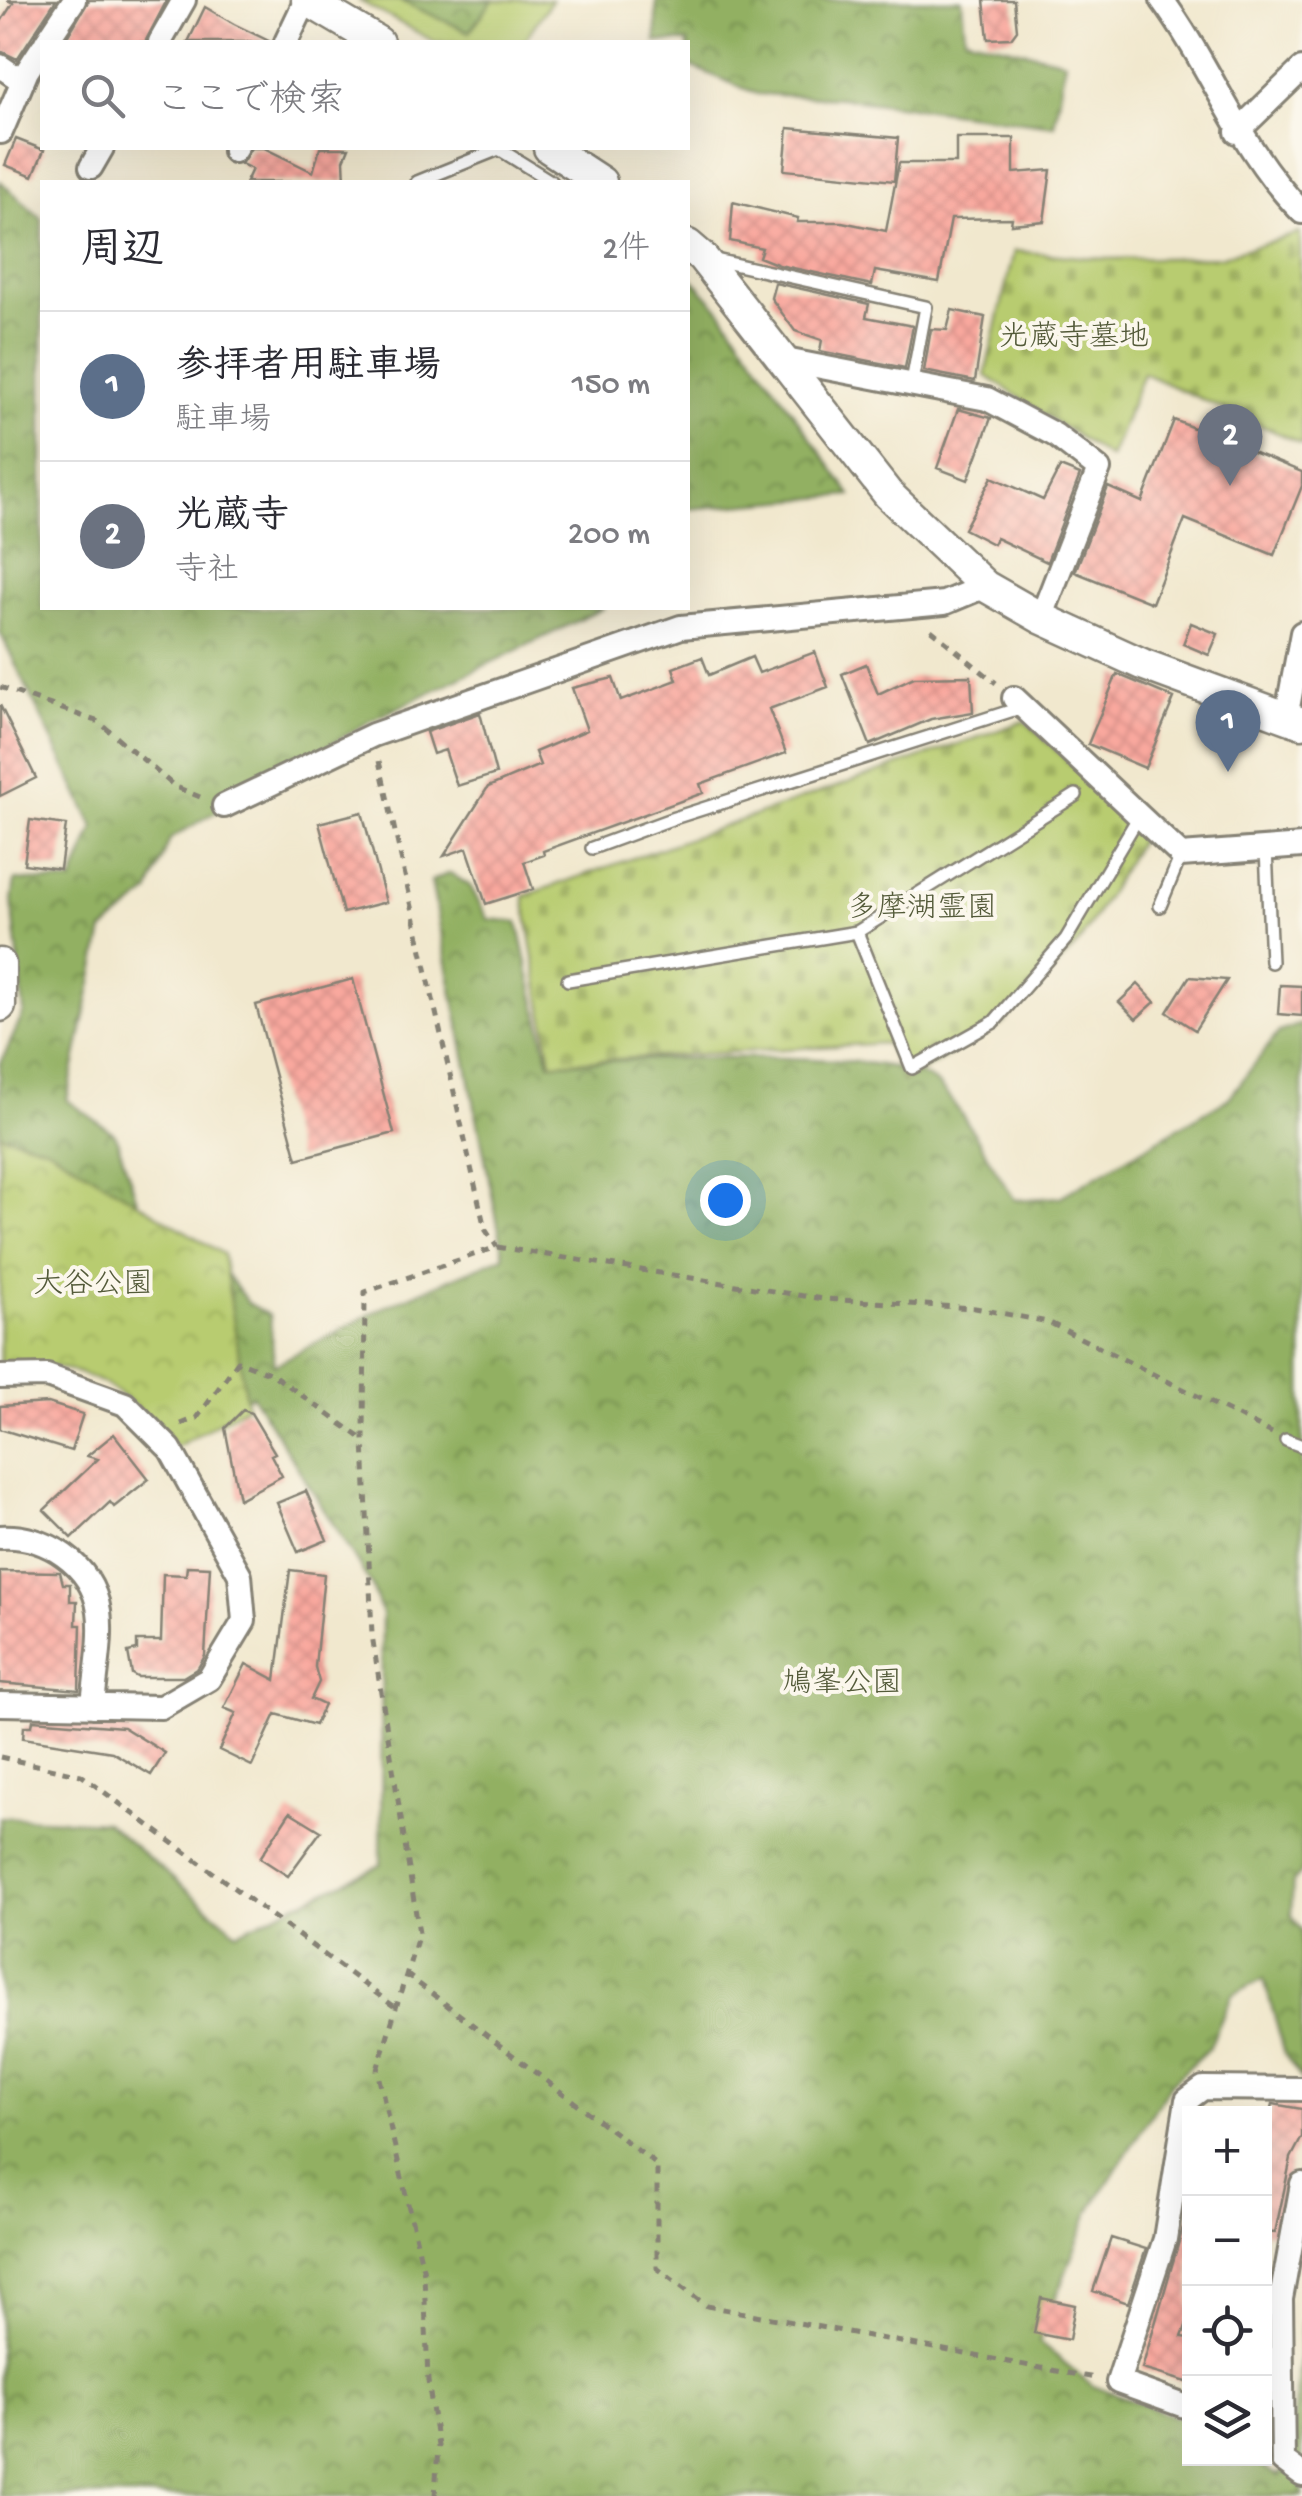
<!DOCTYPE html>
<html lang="ja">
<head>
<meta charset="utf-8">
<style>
	body { margin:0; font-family:"Gochi Hand","Klee One",sans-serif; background:#f2f2f3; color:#2b2b33 }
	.controls { position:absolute; right:30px; bottom:30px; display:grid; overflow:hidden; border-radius:0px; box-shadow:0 10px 40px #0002 }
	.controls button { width:90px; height:90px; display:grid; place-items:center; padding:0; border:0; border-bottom:2px solid #e1e1e2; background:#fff; color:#2b2b33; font:50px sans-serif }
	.you { position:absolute; left:725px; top:1200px; width:35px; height:35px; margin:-25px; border:8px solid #fff; border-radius:50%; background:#1a73e8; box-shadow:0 0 0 15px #1a73e833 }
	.badge { display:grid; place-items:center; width:65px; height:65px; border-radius:50%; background:#0f766e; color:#fff; font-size:32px; font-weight:700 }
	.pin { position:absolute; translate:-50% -82px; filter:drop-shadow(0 2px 5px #0008) }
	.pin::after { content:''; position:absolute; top:52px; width:35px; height:30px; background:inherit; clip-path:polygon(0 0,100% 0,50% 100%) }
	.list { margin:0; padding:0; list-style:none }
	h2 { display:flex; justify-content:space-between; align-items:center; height:130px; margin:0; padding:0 40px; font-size:42px }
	h2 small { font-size:32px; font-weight:400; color:#7c7c81 }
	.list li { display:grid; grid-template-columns:65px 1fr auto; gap:30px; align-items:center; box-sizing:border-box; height:150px; padding:0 40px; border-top:2px solid #e1e1e2 }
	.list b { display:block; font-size:38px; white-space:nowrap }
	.list p { margin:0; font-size:32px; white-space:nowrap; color:#7c7c81 }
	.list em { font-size:32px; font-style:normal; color:#7c7c81 }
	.icon { flex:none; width:55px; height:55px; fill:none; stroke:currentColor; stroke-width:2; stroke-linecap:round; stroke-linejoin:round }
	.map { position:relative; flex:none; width:1302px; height:2496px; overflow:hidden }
	.search { position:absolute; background:#fff; box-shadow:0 10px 40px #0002; left:40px; top:40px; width:650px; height:110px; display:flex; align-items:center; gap:25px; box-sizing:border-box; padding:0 35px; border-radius:0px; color:#7c7c81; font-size:38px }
	.panel { position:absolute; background:#fff; box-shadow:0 10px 40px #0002; left:40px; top:180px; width:650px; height:430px; border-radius:0px }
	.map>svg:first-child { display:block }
</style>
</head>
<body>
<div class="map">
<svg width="1302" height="2496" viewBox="0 0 1302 2496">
	<defs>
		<pattern id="forest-crowns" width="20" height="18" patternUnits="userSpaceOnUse" patternTransform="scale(2.5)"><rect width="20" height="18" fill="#92b062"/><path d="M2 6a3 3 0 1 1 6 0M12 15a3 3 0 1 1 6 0" fill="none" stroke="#768e50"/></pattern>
		<pattern id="cemetery-stones" width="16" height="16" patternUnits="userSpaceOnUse" patternTransform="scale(2.5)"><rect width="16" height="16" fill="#b8cc6f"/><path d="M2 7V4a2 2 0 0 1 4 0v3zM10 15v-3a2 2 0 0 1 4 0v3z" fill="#9eaf60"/></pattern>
		<pattern id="park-crowns" width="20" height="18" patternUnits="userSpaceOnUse" patternTransform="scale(2.5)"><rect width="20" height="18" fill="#b8cc6f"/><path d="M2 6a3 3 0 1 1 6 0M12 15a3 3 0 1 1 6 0" fill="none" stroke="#9eaf60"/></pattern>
		<pattern id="building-cross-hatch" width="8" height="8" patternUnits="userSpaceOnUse" patternTransform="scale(2.5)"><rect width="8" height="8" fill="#f9a89e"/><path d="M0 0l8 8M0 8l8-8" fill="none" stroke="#d59088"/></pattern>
	</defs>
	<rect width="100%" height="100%" fill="#fbf7ec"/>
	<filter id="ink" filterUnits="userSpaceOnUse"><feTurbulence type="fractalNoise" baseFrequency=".01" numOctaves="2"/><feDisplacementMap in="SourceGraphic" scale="20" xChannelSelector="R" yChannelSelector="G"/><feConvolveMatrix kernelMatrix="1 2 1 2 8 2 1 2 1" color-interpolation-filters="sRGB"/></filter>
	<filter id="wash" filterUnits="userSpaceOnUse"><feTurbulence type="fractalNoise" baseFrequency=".0048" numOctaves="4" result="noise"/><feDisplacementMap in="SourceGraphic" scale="40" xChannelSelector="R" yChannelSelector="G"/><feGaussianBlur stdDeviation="2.25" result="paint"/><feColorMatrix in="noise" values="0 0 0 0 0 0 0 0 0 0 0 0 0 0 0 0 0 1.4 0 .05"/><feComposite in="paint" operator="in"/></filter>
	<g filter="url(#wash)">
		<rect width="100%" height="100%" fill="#f1e8ce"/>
		<path fill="#b8cc6f" stroke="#6a7446" stroke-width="2.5" d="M358 0H552L523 42H435Z"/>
		<path fill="url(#forest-crowns)" stroke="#57663f" stroke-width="2.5" d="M399 0H493L469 32Z
			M656 0H962L965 37 1065 61 1054 125 841 98 757 94 688 65V42H656Z
			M0 181 42 219V608H604L370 721 170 839 149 893 103 931 67 1100 115 1134 144 1221 218 1263 248 1303 270 1316 274 1365 384 1307 504 1256 431 881 450 873 470 886 488 919 518 922 549 1063C619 1062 895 1042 938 1085 966 1114 992 1166 1015 1200L1060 1197 1229 1098 1279 1032 1302 1024V1872L1293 1882 1291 1915 1302 1931V2080L1285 2055 1264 1979 1232 1995 1209 2048 1172 2082 1089 2212 1039 2342 1093 2386 1189 2422 1190 2458 1250 2459 1279 2476 1291 2459 1302 2320V2496H0V1817L105 1822 237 1932 381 1865 382 1614 372 1586 252 1395 178 1443C112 1386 94 1356 0 1362V1065L24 1012 12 901 15 880 72 882 94 827 0 632Z
			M688 274 722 312 851 495 688 509Z"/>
		<path fill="url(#cemetery-stones)" stroke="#6a7446" stroke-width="2.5" d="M1300 233 1302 444 1143 373 1110 458 985 375 1014 251 1104 259 1219 257Z
			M1025 721 1144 833 1079 943 1001 1025 903 1082 886 1043 551 1063 524 896Z"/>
		<path fill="url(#park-crowns)" stroke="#6a7446" stroke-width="2.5" d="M0 1134 46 1147 223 1254 247 1406 176 1447C120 1386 86 1360 0 1366Z"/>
		<g id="blocks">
			<path fill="url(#building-cross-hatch)" d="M7 0H56L17 59 0 51V23L13 3Z
				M89 0H167L145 42H64Z
				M984 0H1014L1017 30 1011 38 988 39Z
				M205 7 234 24 271 42H188Z
				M788 128 898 138 894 181 784 170Z
				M956 138H1014V173L1051 170 1044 221 1011 224 1012 218 951 219 939 282 875 271 872 285 779 265 759 257 762 248 730 241 733 202 798 218 797 222H842L886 231 899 163H956Z
				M16 139 44 150 33 176 5 165Z
				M251 148H264L313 172 320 148H349L344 160 345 182H246L252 169 241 164Z
				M775 283 869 304 866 317 913 326 905 368 820 351 822 340 795 331 771 298Z
				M952 310 985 317 975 381 924 371 931 329 947 330Z
				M958 409 991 418 968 480 937 468Z
				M1174 420 1302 472V486L1274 555 1185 519 1152 603 1075 572 1108 487 1142 502Z
				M1060 467 1080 475 1047 562 996 538 993 544 964 529 992 477 1043 500Z
				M1191 623 1218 634 1209 655 1183 644Z
				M815 652 828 687 769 709 786 753 700 784 703 793 543 851 544 855 524 862 533 889 486 904 467 848 444 856 488 787 540 765 535 752 587 730 572 688 613 678 621 701 677 680 673 668 702 657 709 675 752 657 759 673Z
				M866 664 878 694 914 677 971 676 973 712 931 719 870 745 842 674Z
				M1117 674 1174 698 1145 768 1088 744Z
				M0 705 36 778 0 796Z
				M480 713 496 774 457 786 445 750 433 754 426 732Z
				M362 812 386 902 343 913 319 823Z
				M30 820 66 825 60 869 24 864Z
				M1189 977 1227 980 1195 1030 1167 1012Z
				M353 979 394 1133 297 1159 256 1005Z
				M1138 984 1155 1002 1136 1019 1119 1002Z
				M1280 985 1302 986V1016L1278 1014Z
				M48 1403 83 1414 71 1451 0 1429V1406Z
				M243 1410 251 1413 275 1453 271 1455 282 1476 239 1499 225 1428Z
				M114 1434 149 1479 114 1507 110 1502 72 1538 44 1510 98 1459 87 1456Z
				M306 1491 327 1540 298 1552 277 1503Z
				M187 1566 210 1567 205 1656 198 1668 183 1677H137L132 1674 128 1652 137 1650V1641H161L163 1574 186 1575Z
				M290 1570 324 1574 315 1667 319 1682 311 1699 324 1705 315 1725 276 1714 252 1766 219 1750 236 1713 224 1708 246 1664 276 1680Z
				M0 1571 60 1572 63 1584H70V1601H77L76 1625H81L79 1690 0 1683Z
				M33 1720 123 1727 165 1753 151 1775 112 1752 23 1738 24 1726H32Z
				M290 1812 321 1831 288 1876 260 1858Z
				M1273 2104 1302 2109V2137L1291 2158 1275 2233 1264 2232V2139Z
				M1186 2217H1190V2315L1182 2337 1190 2338V2383L1142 2369Z
				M1111 2238 1146 2249 1128 2303 1093 2291Z
				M1041 2298 1075 2305 1069 2340 1034 2333Z"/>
		</g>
	</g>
	<g filter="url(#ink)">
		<use href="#blocks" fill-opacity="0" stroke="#868275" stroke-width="2.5"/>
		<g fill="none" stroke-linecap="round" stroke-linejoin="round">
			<defs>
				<path id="service" d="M417 182 499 149 552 182
					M711 259 926 307 912 382
					M592 848 674 818 1023 707
					M1266 849 1271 962
					M1160 906 1181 855
					M857 932 912 1068 994 1022 1066 939 1139 816
					M568 980 857 932 1076 795
					M1286 1440 1302 1446"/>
				<path id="minor" d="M1162 0C1213 69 1240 150 1302 212
					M46 42 74 0
					M160 42 184 0
					M286 42 306 0
					M0 66 22 81
					M1 132 27 71 42 48
					M1237 132 1302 69
					M234 151 236 148
					M91 167 102 148
					M785 360 987 399 1055 435 1099 469 1041 618
					M1014 698 1181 855 1302 846
					M1286 718 1302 633
					M224 806 373 735 681 627 944 603 985 586
					M0 1377 47 1376 125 1404 170 1449 240 1575 244 1621 209 1679 161 1707 0 1704
					M0 1537C45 1534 92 1564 99 1611 103 1640 95 1676 93 1706
					M1302 2184 1281 2299 1283 2461 1302 2475
					M1190 2408 1118 2382 1165 2239 1187 2100 1203 2088 1302 2089"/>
				<path id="tertiary" d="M307 0 378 42
					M549 148 601 182
					M688 245 702 257 888 494 985 586 1041 618 1142 664 1302 723
					M0 964V1006"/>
			</defs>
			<use href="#service" stroke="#868275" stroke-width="16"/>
			<use href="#minor" stroke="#868275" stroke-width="28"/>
			<use href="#tertiary" stroke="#868275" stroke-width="35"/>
			<path stroke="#868275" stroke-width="5" stroke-dasharray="8 8" stroke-linecap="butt" d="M931 630 996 683
				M0 687 99 722 174 786 200 797
				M379 761 485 1229 497 1247
				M181 1424 197 1418 238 1361 272 1374 364 1440
				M0 1757 81 1775 395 2007
				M406 1974 657 2165V2268L707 2306 1095 2378
				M435 2496 438 2446 428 2381 424 2273 377 2070 419 1933 372 1635 364 1440 365 1292 497 1247 823 1299 975 1308 1048 1322 1272 1433"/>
			<use href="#service" stroke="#fff" stroke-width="11"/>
			<use href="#minor" stroke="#fff" stroke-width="22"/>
			<use href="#tertiary" stroke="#fff" stroke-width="30"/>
		</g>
	</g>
	<g text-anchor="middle" stroke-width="8" stroke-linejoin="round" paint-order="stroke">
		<g font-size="30" fill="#535a39" stroke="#fbf7ec">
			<text x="1074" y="345">光蔵寺墓地</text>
			<text x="922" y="916">多摩湖霊園</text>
			<text x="93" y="1292">大谷公園</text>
			<text x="842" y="1691">鳩峯公園</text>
		</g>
	</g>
</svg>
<div class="controls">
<button>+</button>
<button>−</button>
<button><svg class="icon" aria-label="locate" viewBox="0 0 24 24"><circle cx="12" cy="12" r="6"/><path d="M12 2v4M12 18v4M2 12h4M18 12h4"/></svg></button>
<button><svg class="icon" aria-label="layers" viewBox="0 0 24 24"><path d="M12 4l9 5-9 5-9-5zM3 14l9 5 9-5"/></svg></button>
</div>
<div class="you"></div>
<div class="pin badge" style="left:1228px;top:772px;background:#5c6f8a">1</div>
<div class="pin badge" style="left:1230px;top:486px;background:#6b7280">2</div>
<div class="search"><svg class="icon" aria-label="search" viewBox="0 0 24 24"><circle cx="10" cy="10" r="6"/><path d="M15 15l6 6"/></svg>ここで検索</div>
<section class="panel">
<h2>周辺<small>2件</small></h2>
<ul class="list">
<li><span class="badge" style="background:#5c6f8a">1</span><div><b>参拝者用駐車場</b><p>駐車場</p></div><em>150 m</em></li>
<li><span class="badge" style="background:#6b7280">2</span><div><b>光蔵寺</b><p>寺社</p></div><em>200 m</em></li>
</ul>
</section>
</div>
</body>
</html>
